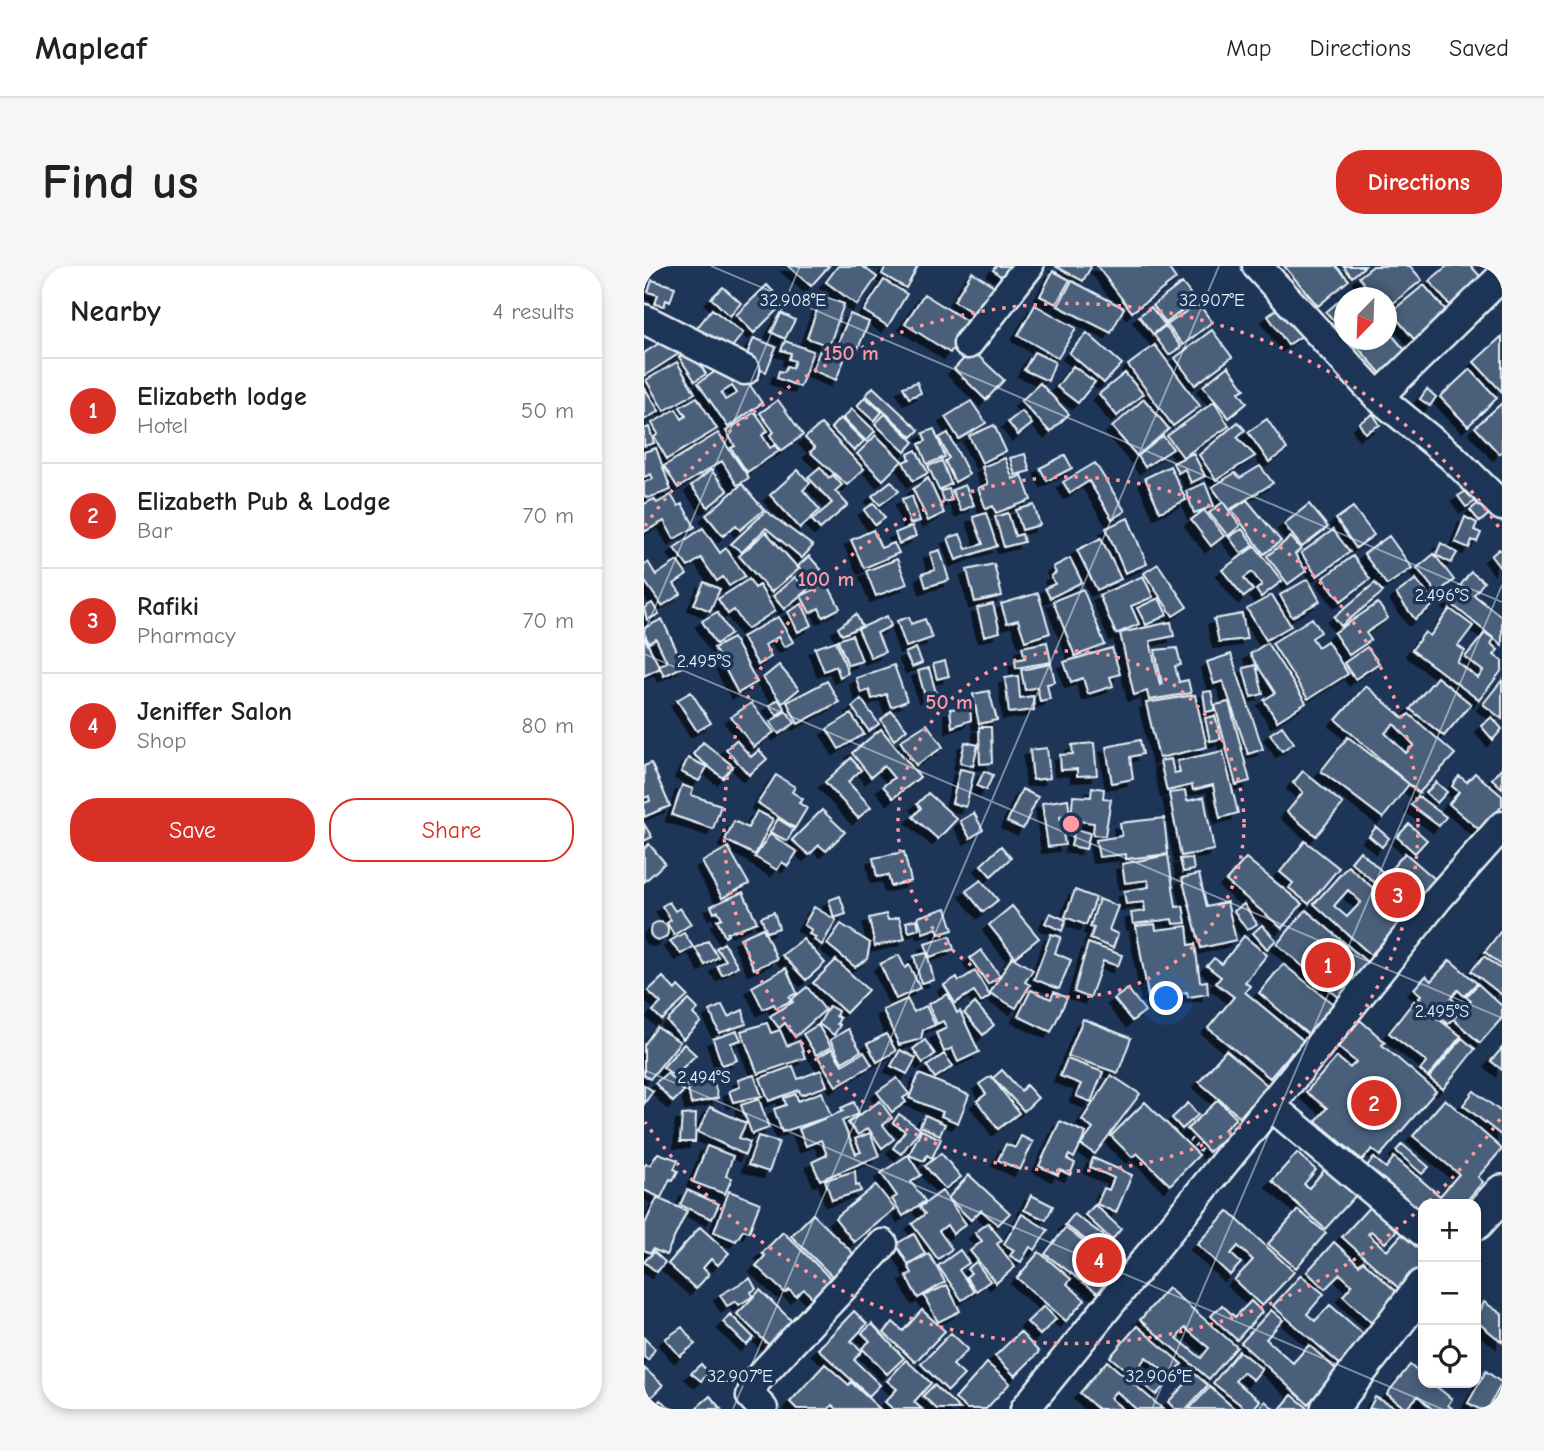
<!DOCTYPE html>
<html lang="en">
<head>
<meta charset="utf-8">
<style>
	body { margin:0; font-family:"Comic Neue",sans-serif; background:#f6f6f6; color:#202124 }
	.controls { position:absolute; right:21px; bottom:21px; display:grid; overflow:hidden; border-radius:14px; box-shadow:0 4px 10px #0003 }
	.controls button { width:63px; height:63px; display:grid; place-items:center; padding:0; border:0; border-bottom:2px solid #e0e0e0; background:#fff; color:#202124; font:35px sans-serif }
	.compass { position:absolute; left:690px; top:21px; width:63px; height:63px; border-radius:50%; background:#fff; box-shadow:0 4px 10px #0003; rotate:203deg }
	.you { position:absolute; left:523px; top:733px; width:24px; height:24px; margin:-18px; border:5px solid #fff; border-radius:50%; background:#1a73e8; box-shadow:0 0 0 10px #1a73e833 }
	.badge { display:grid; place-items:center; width:46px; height:46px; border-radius:50%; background:#d93025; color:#fff; font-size:23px; font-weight:700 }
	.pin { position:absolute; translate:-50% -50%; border:4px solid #fff; box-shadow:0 2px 7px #0006 }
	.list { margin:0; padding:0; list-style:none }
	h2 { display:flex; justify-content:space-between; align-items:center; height:91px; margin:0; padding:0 28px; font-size:30px }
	h2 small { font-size:23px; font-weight:400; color:#757577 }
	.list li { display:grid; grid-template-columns:46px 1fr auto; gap:21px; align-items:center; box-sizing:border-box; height:105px; padding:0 28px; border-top:2px solid #e0e0e0 }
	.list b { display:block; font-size:26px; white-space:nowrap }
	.list p { margin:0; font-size:23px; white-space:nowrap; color:#757577 }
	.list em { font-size:23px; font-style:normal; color:#757577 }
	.actions { display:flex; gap:14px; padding:21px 28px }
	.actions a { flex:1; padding:16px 0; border:2px solid #d93025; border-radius:28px; text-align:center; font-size:24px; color:#d93025 }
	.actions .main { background:#d93025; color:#fff }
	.icon { flex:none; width:38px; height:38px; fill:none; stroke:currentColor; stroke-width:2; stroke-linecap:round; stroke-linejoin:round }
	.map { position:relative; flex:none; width:858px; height:1143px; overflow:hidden; border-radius:28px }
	header { display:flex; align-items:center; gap:42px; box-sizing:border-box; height:98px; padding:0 35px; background:#fff; border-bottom:2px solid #e0e0e0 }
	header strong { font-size:33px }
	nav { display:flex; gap:38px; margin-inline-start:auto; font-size:24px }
	.intro { display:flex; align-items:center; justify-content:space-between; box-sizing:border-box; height:168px; padding:0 42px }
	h1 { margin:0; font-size:49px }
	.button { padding:18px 32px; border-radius:28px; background:#d93025; color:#fff; font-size:24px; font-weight:700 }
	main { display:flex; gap:42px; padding:0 42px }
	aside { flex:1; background:#fff; border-radius:28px; box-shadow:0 4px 10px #0003 }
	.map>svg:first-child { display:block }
</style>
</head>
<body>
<header>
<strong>Mapleaf</strong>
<nav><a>Map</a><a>Directions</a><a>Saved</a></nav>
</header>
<div class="intro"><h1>Find us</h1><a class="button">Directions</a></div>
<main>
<aside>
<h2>Nearby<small>4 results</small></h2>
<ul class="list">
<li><span class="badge">1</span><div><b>Elizabeth lodge</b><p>Hotel</p></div><em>50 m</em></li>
<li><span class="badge">2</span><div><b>Elizabeth Pub &amp; Lodge</b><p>Bar</p></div><em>70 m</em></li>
<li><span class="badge">3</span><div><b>Rafiki</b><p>Pharmacy</p></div><em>70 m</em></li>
<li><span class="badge">4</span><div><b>Jeniffer Salon</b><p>Shop</p></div><em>80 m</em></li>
</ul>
<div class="actions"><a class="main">Save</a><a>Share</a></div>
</aside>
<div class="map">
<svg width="858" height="1143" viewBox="0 0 858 1143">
	<defs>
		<filter id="shadow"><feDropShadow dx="-6" dy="6" stdDeviation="0" flood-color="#0009"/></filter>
	</defs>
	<rect width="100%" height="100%" fill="#1d3557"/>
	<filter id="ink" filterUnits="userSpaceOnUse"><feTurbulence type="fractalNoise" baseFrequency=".0143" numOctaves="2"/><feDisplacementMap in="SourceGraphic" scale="14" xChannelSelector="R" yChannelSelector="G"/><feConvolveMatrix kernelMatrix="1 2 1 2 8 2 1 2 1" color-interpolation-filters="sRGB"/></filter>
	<g filter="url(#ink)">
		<path fill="#495e7a" stroke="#e8f1f8" stroke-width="2" fill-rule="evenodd" filter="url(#shadow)" d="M144 0H185L167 20Z
			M194 0H218L233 11 213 39 182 16Z
			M242 0H274L262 22 238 8Z
			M352 0H378L364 16 349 4Z
			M411 0H445L447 1 439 15Z
			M453 0H523L532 13 488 46Z
			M640 0H692L705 14 674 40Z
			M699 0H721L708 11Z
			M729 0H766L778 14 743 42V32H731L715 11Z
			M803 0H827L841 16 809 43 785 15Z
			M409 5 426 14 412 38 396 30Z
			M328 6 355 23 337 52 310 35Z
			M8 14 31 21 26 36 22 34 20 40 11 38 14 29 4 26Z
			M240 14 263 28 244 60 220 45Z
			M428 15 480 42 467 67 414 40Z
			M538 17 551 34 522 57 509 39Z
			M123 19 140 37 110 67 92 49Z
			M780 19 807 50 774 78 747 46Z
			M79 21 97 37 86 50 67 32Z
			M708 24 714 32H701V67L682 46Z
			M280 28 326 57 306 87 261 58Z
			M178 30 200 38 185 80 163 72Z
			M554 37 568 56 539 79 523 59Z
			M391 39 432 62 414 92 374 69Z
			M638 39 659 69 644 79 624 50Z
			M507 41 521 59 509 68 495 50Z
			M68 43 99 67 81 90 50 66Z
			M137 47 151 54 141 73 127 66Z
			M206 48 225 56 213 85 194 77Z
			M521 60 537 81 525 89 510 69Z
			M743 63 765 89 740 111 707 74H743Z
			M568 64 588 91 551 119 531 92Z
			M443 67 478 98 460 117 425 87Z
			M28 69 39 85 0 110V87Z
			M858 70V126L830 96Z
			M110 72 132 81 122 106 99 97Z
			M141 75 169 85 156 121 133 112 135 105 140 106 143 100 148 102 151 95 145 93 147 87 137 84Z
			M511 79 556 140 529 160 484 99Z
			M47 84 62 108 51 115 35 91Z
			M176 84 200 94 192 114 168 104Z
			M328 84 360 114 342 134 310 103Z
			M390 86 411 96 404 115 380 104Z
			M33 96 51 127 20 145 2 114Z
			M429 100 451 116 434 137 413 121Z
			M584 100 601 123 595 126 603 137 585 152 559 120Z
			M78 101 89 117 100 110 118 137 84 161 54 117ZM88 120 93 127 81 134 77 127Z
			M826 103 853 132 824 160 796 131Z
			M481 107 499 128 473 150 455 128Z
			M273 116 277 127 265 132 259 121Z
			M396 117 425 148 406 166 377 135Z
			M0 121 15 145 0 154Z
			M229 121 275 164 268 171 222 129Z
			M783 123 792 131 786 140 776 133Z
			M53 131 73 163 23 193 10 171 14 168 8 157 32 143 38 153 42 150 36 141Z
			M221 131 238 146 230 155 213 140Z
			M500 133 525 163 493 190 468 161Z
			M134 134 159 169 137 185 126 169 130 166 116 147Z
			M327 135 342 157 315 173 301 151Z
			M570 136 585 160 539 191 523 170Z
			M858 137V185L855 188 831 161Z
			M208 143 231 165 222 175 199 152Z
			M378 145 388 158 374 169 364 156Z
			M111 146 124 165 118 169 126 182 131 179 135 185 103 206 87 182 91 180 82 165Z
			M241 148 270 176 261 186 231 158Z
			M729 148 736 159 721 167 715 157Z
			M196 152 220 175 210 185 187 162Z
			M623 153 643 183 625 196 604 166Z
			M594 156 601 164 593 171 611 190 572 214 555 189Z
			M177 158 220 203 203 219 166 186 171 182 161 172Z
			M350 159 362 185 338 197 325 170Z
			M5 161 10 177 0 180V163Z
			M290 163 301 191 283 198 275 178 282 175 279 167Z
			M74 167 105 212 93 219 78 195 34 222 20 200Z
			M304 167 325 208 311 216 301 195 305 192 295 172Z
			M232 169 258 195 239 214 213 188Z
			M519 170 529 183 501 201 494 190Z
			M12 182 27 224 4 232 0 230V216L9 213 7 208 0 211V186Z
			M272 184 284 207 269 215 259 196 266 193 264 188Z
			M549 187 561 210 547 217 541 203 534 207 529 197Z
			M381 188 386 205 371 209 366 192Z
			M421 189 428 202 403 215 396 202Z
			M361 192 369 213 378 209 387 234 352 247 349 240 342 243 334 222 344 218 338 201Z
			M298 195 307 218 295 224 284 200Z
			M451 197 481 245 468 253 445 215 426 227 419 216Z
			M526 200 542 234 516 246 501 212Z
			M616 200 629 217 585 244 568 221 591 207 596 212Z
			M176 201 185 212 189 209 198 219 191 225 204 239 176 263 168 254 188 237 164 211Z
			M67 204 84 225 64 241 47 220Z
			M154 204 166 217 159 224 176 244 156 262 126 229Z
			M284 212 300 247 284 255 269 223Z
			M247 215 255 225 236 239 228 230Z
			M561 217 570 240 550 247 542 225Z
			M98 218 120 244 96 264 92 259 79 270 62 249Z
			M321 219 330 239 317 245 308 224Z
			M305 223 308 234 300 236 297 225Z
			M824 224 832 235 822 241 814 230Z
			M27 229 34 240 38 238 51 261 30 273 20 255 0 266V238L10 233 13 237Z
			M268 230 276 255 266 258 258 233Z
			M603 234 637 275 620 288 588 244Z
			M579 236 596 260 584 270 565 247Z
			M836 236 845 248 836 256 826 244Z
			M230 237 241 252 231 259 220 244Z
			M665 238 684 261 658 281 640 258Z
			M390 239 396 259 378 264 372 244Z
			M709 241 730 269 712 282 692 253Z
			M560 244 580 270 567 280 547 254Z
			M122 245 169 280 158 292 122 262 98 286 87 278Z
			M342 247 353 280 312 294 304 272 316 268 322 283 339 278 329 251Z
			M364 247 371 270 378 268 380 276 360 281 351 251Z
			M821 251 833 257 830 264 837 267 833 276 828 274 825 282 811 276Z
			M484 252 503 298 481 307 462 262Z
			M268 260 272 270 255 278 251 267Z
			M59 262 76 287 82 282 101 310 85 320 79 311 73 315 57 292 44 301 30 282Z
			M598 263 610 279 597 287 585 271Z
			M229 264 237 282 250 277 255 287 220 302 207 274Z
			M689 264 706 286 673 310 657 287Z
			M122 266 155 303 127 326 95 290Z
			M745 270 768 302 743 319 720 288Z
			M647 271 657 283 651 288 662 305 644 318 623 290Z
			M457 272 477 313 453 324 433 284Z
			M797 277 813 287 807 297 792 289Z
			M611 280 638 315 617 331 612 324 618 319 608 306 600 312 609 324 600 331 578 304Z
			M855 283 858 286 856 302 847 290Z
			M296 284 305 314 282 321 278 308 291 304 286 287Z
			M790 288 810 314 793 327 773 302Z
			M165 290 181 308 164 322 153 309 158 305 154 300Z
			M709 290 726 313 697 335 679 312Z
			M426 292 438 316 406 332 401 322 411 318 407 310 412 307 409 301Z
			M253 293 263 318 232 330 222 305Z
			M33 295 43 309 30 318 37 328 18 340 0 314V298L4 296 12 309Z
			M350 298 358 330 331 336 323 304Z
			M514 298 543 341 529 350 500 307Z
			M827 306 840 316 830 329 858 351V379L804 335Z
			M499 310 509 331 487 340 495 358 472 368 455 329Z
			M151 311 163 324 140 343 129 330Z
			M105 313 111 322 115 319 131 345 103 363 90 344 84 348 74 333Z
			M664 313 676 335 648 351 636 329Z
			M772 313 791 338 771 353 752 328Z
			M60 316 76 323 66 345 50 338Z
			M183 317 196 342 179 351 175 342 166 347 157 330Z
			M731 317 739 326 697 360 690 351Z
			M439 323 461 379 431 390 409 335Z
			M394 327 406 367 381 375 374 354 363 357 357 338Z
			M628 329 647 360 622 374 603 343Z
			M515 332 523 349 502 359 493 342Z
			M8 337 15 348 3 354 0 342Z
			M734 337 744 352 722 367 727 374 705 389 690 367Z
			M158 338 168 359 154 366 144 346Z
			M349 338 356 366 340 370 333 342Z
			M806 343 829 360 814 380 821 385 813 396 834 412 839 405 821 391 841 367 850 373 847 378 854 384 850 389 858 395V404L835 434 768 384 781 366 786 370Z
			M73 346 87 368 72 378 58 355Z
			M212 348 218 360 198 369 194 362Z
			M598 348 603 373 575 376 570 353Z
			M243 350 247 360 233 367 241 386 227 392 214 363Z
			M134 351 149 376 140 381 134 371 121 379 127 391 114 399 98 371Z
			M265 351 267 358 281 353 288 372 262 381 253 355Z
			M668 352 677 366 668 372 674 381 683 375 704 408 664 433 628 377Z
			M18 353 40 400 20 410 15 399 23 396 12 373 5 377 0 367V362Z
			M527 356 530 370 506 375 516 419 518 418 511 384 533 382 537 399 531 400 535 416 544 414 547 427 505 434 503 425 490 429 476 367Z
			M208 369 218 395 204 399 194 374Z
			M0 371 16 402 0 410Z
			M89 372 113 416 94 427 70 382Z
			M192 375 204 407 196 411 192 400 180 405 171 382Z
			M403 376 407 396 372 402 371 394 381 392 378 381Z
			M623 377 662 437 633 455 620 434 631 427 606 388Z
			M723 381 735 397 711 413 700 397Z
			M272 382 278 397 268 401 261 387Z
			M468 382 476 408 466 411 469 420 444 428 439 412 427 416 420 396Z
			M587 388 619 483 604 488 579 415 570 418 563 396Z
			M301 395 305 410 293 413 289 398Z
			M407 398 411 416 403 418 406 433 396 435 393 421 381 424 377 404Z
			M135 399 155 423 138 437 119 412Z
			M250 399 263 435 247 441 242 428 228 433 225 424 217 427 212 412Z
			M612 399 619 428 607 431 599 402Z
			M285 402 292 427 281 430 274 405Z
			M374 410 376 432 389 430 390 444 365 447 361 412Z
			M793 411 827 438 800 470 766 443Z
			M858 414V453L839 438Z
			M183 415 195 436 154 458 143 436Z
			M722 420 760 453 765 448 811 488 775 527 692 454ZM750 458 770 479 762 487 741 467Z
			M345 425 353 454 335 458 329 428Z
			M567 425 571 444 562 446 559 426Z
			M47 426 67 457 53 465 33 434Z
			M551 429 563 481 515 492 502 437Z
			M134 433 141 443 133 449 125 440Z
			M217 433 235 458 225 465 208 441Z
			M585 436 606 515 592 519 571 439Z
			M107 437 130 466 110 481 87 451Z
			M326 441 327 454 308 461 306 443Z
			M142 445 151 457 135 468 126 456Z
			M247 445 263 463 250 474 237 454Z
			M207 448 220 468 195 483 183 463Z
			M571 450 577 473 566 475 561 452Z
			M848 451 858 463 849 474 837 460Z
			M283 458 299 481 272 499 256 475Z
			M638 460 650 477 638 485 626 468Z
			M335 461H347L348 497 336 498Z
			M237 463 276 511 249 532 239 520 250 512 240 500 227 511 208 487Z
			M704 471 765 518 739 552 677 505Z
			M92 474 107 491 115 484 123 493 105 509 82 483Z
			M496 474 499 488 486 491 489 513 468 517 462 481Z
			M59 476 89 500 79 512 49 488Z
			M321 476 334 479 329 500 316 497Z
			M450 477 453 509 433 510V503L417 504 416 489 429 488 428 479Z
			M403 482 406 512 389 514 386 484Z
			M579 485 594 547 576 552 569 519 549 524 548 519 523 525 516 495 527 493 530 507 536 506 533 495Z
			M44 492 63 501 55 515 37 506Z
			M207 492 217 504 204 516 227 541 214 552 181 516Z
			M7 497 26 540 0 551V537L6 535 5 530 0 532V500Z
			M858 501V522L848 513Z
			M316 503 330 506 322 541 308 537Z
			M340 505 349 509 342 524 333 520Z
			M659 505 699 538 672 570 643 546 659 526 649 517Z
			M831 507 858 530V540L837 565 805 538 815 526 808 520 815 510 823 516Z
			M132 509 151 521 148 526 159 533 155 537 163 542 151 562 114 537Z
			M792 516 803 526 793 537 782 527Z
			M38 519 49 523 47 529 77 539 69 563 28 549Z
			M448 521 460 523 459 532 467 533 461 570 449 569 450 557 427 554 429 530 447 531Z
			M378 523 394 531 379 563 363 556Z
			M541 525 543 535 560 531 570 584 537 590 525 527Z
			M284 527 313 553 294 573 269 551 277 542 273 538Z
			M774 530 802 551 795 560 767 539Z
			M424 533 426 549 416 550 421 579 404 581 398 537Z
			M178 544 201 566 182 585 175 579 165 589 148 574Z
			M113 545 129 553 111 589 81 574 90 555 104 562Z
			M330 547 339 564 326 572 316 555Z
			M520 552 524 588 482 593V588L455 591 452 574 478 570 476 557Z
			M134 553 150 563 143 575 126 566Z
			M0 558 8 571 0 575Z
			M765 558 783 574 771 587 753 571Z
			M732 561 745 572 738 581 725 570Z
			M431 563 446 567 442 583 427 580Z
			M126 568 153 586 144 600 138 596 133 604 111 591Z
			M661 575 695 602 665 638 645 622 649 617 636 606Z
			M5 578 21 597 0 616V583Z
			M357 580 367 592 347 610 337 599Z
			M84 581 105 618 78 632 58 596Z
			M716 585 742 609 761 587 791 613 763 645 707 596Z
			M260 586 267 615 247 620 244 609 233 611 229 592Z
			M524 589 532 641 539 640 542 657 529 658 528 653 489 658 487 647 501 645 500 636 482 638 480 625 505 621 504 614 481 617 478 598Z
			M548 592 550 604 539 606 536 593Z
			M602 592 658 638 638 662 582 615Z
			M704 600 762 651 727 689 670 638ZM704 624 717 636 703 651 690 640Z
			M555 608 563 641 583 636 592 674 557 682 538 612Z
			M337 614 354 634 339 646 322 625Z
			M431 624 452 632 442 659 421 651Z
			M99 626 113 656 83 667 84 669 81 671 73 654 78 652 74 645 70 647 67 640Z
			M196 630 202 648 190 652 185 634Z
			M455 633 474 640 465 664 474 668 469 682 446 673 450 662 446 661Z
			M25 636 31 645 36 642 47 658 30 669 23 657 27 654 18 640Z
			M600 638 613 658 603 664 590 645Z
			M368 640 395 672 371 691 345 659Z
			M170 641 192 654 178 679 170 674 172 671 165 668 168 664 160 659Z
			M302 642 309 664 295 668 293 662 279 667 274 651Z
			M662 644 729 701 700 736 633 678Z
			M130 646 135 662 123 666 117 651Z
			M406 647 422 654 418 665 401 657Z
			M242 648 244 654 255 651 261 673 231 680 225 652Z
			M273 653 275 663 265 666 262 656Z
			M6 665a9 9 0 1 1 18 0a9 9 0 1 1-18 0Z
			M197 658 226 677 223 693 211 701 183 678Z
			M511 658 512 664 543 660 545 679 551 678 556 716 563 715 564 728 544 731 543 726 533 728 534 735 509 739 508 729 504 730 492 660Z
			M618 659 632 674 623 683 609 667Z
			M119 662 133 693 110 703 96 672Z
			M856 666 858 668V700L841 686Z
			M40 667 49 681 37 688 26 675Z
			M407 668 417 671 411 687 427 694 415 723 390 713Z
			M306 670 310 683 286 691 281 678Z
			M600 670 623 689 601 716 606 720 601 726 666 780 656 792 648 786 626 812 564 762 590 731 572 717 577 711 563 700 570 692 578 698Z
			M159 673 181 697 162 714 138 689Z
			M64 675 74 691 61 699 51 682Z
			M80 677 94 700 78 709 73 700 82 694 72 682Z
			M444 677 478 689 474 700 459 695 446 732 430 726Z
			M337 684 356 710 344 718 326 692Z
			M283 687 290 714 277 717 270 690Z
			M255 689 261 702 265 699 276 722 252 733 236 698Z
			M840 690 858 704V729L827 705Z
			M368 691 389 704 381 716 386 719 372 742 346 727Z
			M192 694 224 724 202 747 169 717Z
			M806 694 833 717 820 730 814 724 807 732 818 742 804 758 775 732 777 729 770 723 782 710 787 715Z
			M639 698 692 740 666 770 615 727Z
			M142 702 153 727 145 731 147 735 132 742 130 738 119 743 108 721Z
			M331 705 346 730 337 736 330 725 311 737 300 719 313 711 315 715Z
			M19 711 31 724 34 720 44 730 18 754 9 745 17 737 4 725Z
			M834 718 858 740V752L836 777 809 753 827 735 822 731Z
			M163 721 181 744 151 771 141 757 135 762 126 750 149 736 147 734Z
			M484 723 501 745 488 755 470 733Z
			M387 724 407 733 410 726 423 732 407 766 374 750Z
			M304 728 313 747 316 745 335 786 314 796 308 782 300 786 292 767 303 762 299 755 293 758 284 738Z
			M263 733 270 746 282 740 291 759 279 764 277 773 255 779 239 744Z
			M45 734 54 743 49 748 57 756 39 773 23 755Z
			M770 735 817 770 784 811 776 804 783 796 745 767Z
			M331 737 350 759 339 769 320 747Z
			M78 739 84 751 99 744 102 758 75 767 66 745Z
			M185 740 194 745 192 750 196 752 193 758 196 759 190 769 175 758Z
			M439 753 487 772 474 807 424 790Z
			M716 754 741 776 738 779 792 825 736 890 728 883 718 894 672 855 683 842 662 826 693 791 706 802 712 796 694 781Z
			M123 757 127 767 136 764 143 780 155 775 161 792 114 808 97 765Z
			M174 759 187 781 172 789 159 768Z
			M13 761 36 776 6 813 0 809V779Z
			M204 763 217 785 198 796 186 774Z
			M93 765 97 774 87 777 93 794 78 799 69 773Z
			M242 768 252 785 233 796 223 778Z
			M818 772 831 783 799 823 785 812Z
			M281 774 291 788 279 797 269 783Z
			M40 778 52 789 30 810 19 801Z
			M858 782V804L847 795Z
			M188 783 198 799 220 786 228 799 192 820 174 791Z
			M256 784 272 792 263 808 247 800Z
			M582 784 623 819 596 851 555 816Z
			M300 788 309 800 291 812 283 800Z
			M423 793 459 806 447 836 432 830 437 818 416 810Z
			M149 800 154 813 177 804 183 820 157 829 155 824 125 835 116 812Z
			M358 804 377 825 382 819 394 832 380 845 349 812Z
			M23 807 40 825 29 836 11 817Z
			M275 808 325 829 314 857 297 850 299 846 265 832Z
			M110 809 118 830 89 836 85 825 96 821 94 814Z
			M467 809 496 828 451 888 437 879 449 863 438 854Z
			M347 810 375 847 354 863 333 835 342 828 335 818Z
			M69 812 74 832 47 838 43 818Z
			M253 812 265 828 259 832 262 836 248 846 233 826Z
			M0 819 9 825 0 838Z
			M830 825 856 845 858 843V870L819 839Z
			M178 826 187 850 138 866 130 843 142 839 140 832 152 828 154 835Z
			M115 833 125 862 108 868 97 839Z
			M801 833 858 883 834 911 839 916 820 938H779V950L722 901 730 892 742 902 750 891 796 930 815 908 769 870Z
			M574 834 592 852 580 864 584 868 565 886 543 863Z
			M236 835 248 852 239 859 250 873 238 882 224 862 214 869 204 857Z
			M210 836 215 848 198 855 212 888 217 886 211 873 226 867 235 890 176 914 168 896 183 889 177 874 162 880 155 863 199 845 197 842Z
			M501 836 555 889 526 919 493 887 488 891 467 870Z
			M544 837 554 849 538 863 528 852Z
			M66 841 102 857 95 872 106 876 101 889 54 866Z
			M52 848 51 876H36L38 849Z
			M255 848 276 863 257 888 249 882 261 865 249 857Z
			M281 849 301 858 296 869 276 860Z
			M416 855 442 867 430 892 425 889 423 893 431 897 426 909 416 904 414 909 395 900Z
			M277 864 297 873 288 892 283 889 280 895 265 889Z
			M114 870 135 876 125 906 104 899Z
			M377 870 389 876 376 904 354 894 362 878 371 882Z
			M758 878 785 901 778 908 752 885Z
			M63 880 89 890 82 910 88 912 81 928 49 916Z
			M14 887 34 894 30 903 34 905 29 914 26 913 17 932 0 924V901L2 898 6 899Z
			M297 887 317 911 301 923 281 900Z
			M653 887 672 904 660 918 665 922 684 900 714 927 681 963 628 915Z
			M264 889 277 909 267 916 281 935 259 950 248 933 253 930 237 907Z
			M449 892 488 909 472 947 453 938 460 922 465 924 470 912 446 901Z
			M211 905 212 920 215 919 217 925 188 934 181 914Z
			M325 909 366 947 354 959 337 944 327 954 304 932Z
			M232 919 251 943 210 976 191 952Z
			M43 924 75 938 68 953 36 939Z
			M85 925 116 937 105 966 99 964 92 975 70 966Z
			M298 925 322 958 309 968 303 959 295 965 308 983 294 993 268 958 281 948 276 941Z
			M387 929 409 940 402 954 380 944Z
			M13 932 43 945 22 989 9 983 7 987 0 984V960Z
			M729 937 756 961 741 977 727 965 724 968 743 985 758 968 779 987V1003L759 1026 698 971Z
			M451 939 477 963 468 974 441 949Z
			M654 944 682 967 652 1002 624 978Z
			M584 945 650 1006 618 1040 590 1014 609 994 594 980 587 988 597 997 586 1009 553 978Z
			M169 948 216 994 189 1011 147 970Z
			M378 948 404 964 391 984 386 981 377 996 366 990 370 984 360 978Z
			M430 948 460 970 452 981 421 959Z
			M344 957 358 974 353 978 371 1001 352 1017 326 985 338 975 331 967Z
			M56 961 85 987 74 999 67 993 59 1002 65 1008 52 1023 24 998Z
			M421 962 474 999 454 1027 401 988Z
			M139 966 192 1018 166 1044 162 1040 169 1032 160 1023 152 1030 145 1024 141 1027 112 1000 121 990 118 987Z
			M270 968 281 988 264 998 252 978Z
			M690 976 715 999 719 995 757 1030 730 1059 699 1030 708 1019 696 1008 681 1023 663 1006Z
			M316 984 325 997 315 1004 330 1026 318 1034 294 1000Z
			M10 986 21 996 13 1006 0 996Z
			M395 986 427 1013 423 1018 441 1034 422 1055 373 1012Z
			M285 988 301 1016 274 1032 262 1010 268 1007 264 1000Z
			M332 996 346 1015 332 1025 322 1011 327 1007 323 1003Z
			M657 1009 680 1028 663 1048 671 1055 686 1039 724 1072 699 1101 629 1040Z
			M106 1012 112 1023 107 1026 109 1030 95 1039 92 1035 83 1040 76 1029Z
			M303 1019 316 1045 294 1056 280 1030Z
			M524 1022 593 1081 565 1113 496 1054ZM541 1062 565 1082 557 1092 533 1072Z
			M116 1024 150 1057 127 1081 93 1048Z
			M607 1035 618 1046 593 1074 567 1050 578 1039 591 1051Z
			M840 1036 858 1048V1076L832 1055Z
			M400 1040 412 1053 396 1069 383 1056Z
			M278 1044 301 1065 271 1096 240 1067 249 1056 259 1065Z
			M627 1044 639 1054 622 1073 649 1097 665 1079 694 1105 664 1138 597 1077Z
			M210 1045 223 1058 207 1075 218 1085 210 1094 236 1119 225 1130 174 1083Z
			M86 1048 110 1072 102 1079 79 1056Z
			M228 1058 260 1092 243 1108 218 1082 226 1075 218 1067Z
			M493 1060 538 1098 527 1111 502 1091 496 1099 521 1119 512 1129 466 1091Z
			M38 1061 51 1078 36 1090 21 1073Z
			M376 1066 395 1086 371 1110 351 1090Z
			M307 1067 324 1083 309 1099 320 1109 304 1125 277 1098Z
			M0 1072 11 1083 4 1094 0 1091Z
			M595 1085 618 1103 609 1114 599 1106 591 1115 616 1135 609 1143H602L569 1117Z
			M262 1094 287 1117 270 1136 278 1143H249L241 1136 253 1123 243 1115Z
			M463 1095 519 1143H492L472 1125 466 1132 479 1143H454L436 1127Z
			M343 1097 366 1117 342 1143H323L311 1133Z
			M57 1098 65 1107 57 1115 47 1107Z
			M181 1098 205 1119 207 1116 236 1143H193L188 1139 185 1143H153L146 1136Z
			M766 1099 779 1110V1117H788L808 1133 804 1139 809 1143H788L774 1130 762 1143 743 1128Z
			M0 1102 19 1119 0 1139Z
			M842 1105 858 1117 844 1143H835L824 1137Z
			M551 1108 564 1119 542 1143H531L524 1136Z
			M290 1119 316 1143H293L279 1130Z
			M566 1121 591 1143H545Z
			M648 1129 665 1143H636Z
			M66 1130 77 1143H51Z
			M731 1131 752 1142V1143H725Z
			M16 1134 28 1143H9Z
			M621 1135 630 1143H615Z"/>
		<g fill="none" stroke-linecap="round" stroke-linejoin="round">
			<defs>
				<path id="minor" d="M613 0 734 131 808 191 858 240
					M0 53 101 104
					M324 78 385 0
					M734 131 858 10
					M627 840 779 966
					M119 1143 107 1130 111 1116 239 978
					M381 1143 795 631 858 560"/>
				<path id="tertiary" d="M832 956 858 927
					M685 1143 779 1021"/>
			</defs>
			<use href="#minor" stroke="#e8f1f8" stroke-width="33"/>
			<use href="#tertiary" stroke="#e8f1f8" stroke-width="40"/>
			<path stroke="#e8f1f8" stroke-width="4.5" stroke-dasharray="2 5" stroke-linecap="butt" d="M546 873 557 885"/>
			<use href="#minor" stroke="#1d3557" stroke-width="28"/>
			<use href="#tertiary" stroke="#1d3557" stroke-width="35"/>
		</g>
	</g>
	<path fill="none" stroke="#e8f1f8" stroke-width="2" stroke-opacity="0.45" d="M67 0 858 336M0 367 156 0M0 388 858 752M0 804 798 1143M89 1143 575 0M508 1143 858 319"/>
	<g fill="none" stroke="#ff9aa2" stroke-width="3.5" stroke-dasharray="3.5 7">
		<circle cx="427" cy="558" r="173"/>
		<circle cx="427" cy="558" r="347"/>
		<path d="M856 853A520 520 0 0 1 785 935M778 941A520 520 0 0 1 1 856M1 260A520 520 0 0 1 856 263"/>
	</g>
	<g font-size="18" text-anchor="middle" fill="#e8f1f8" stroke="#1d3557" stroke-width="7" stroke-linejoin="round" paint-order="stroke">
		<text x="568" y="40">32.907°E</text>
		<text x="149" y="40">32.908°E</text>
		<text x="798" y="335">2.496°S</text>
		<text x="60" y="401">2.495°S</text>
		<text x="798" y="751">2.495°S</text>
		<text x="60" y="817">2.494°S</text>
		<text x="96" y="1116">32.907°E</text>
		<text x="515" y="1116">32.906°E</text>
	</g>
	<circle cx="427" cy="558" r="10" fill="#ff9aa2" stroke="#1d3557" stroke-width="3.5"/>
	<g font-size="21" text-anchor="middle" font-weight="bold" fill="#ff9aa2" stroke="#1d3557" stroke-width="7" stroke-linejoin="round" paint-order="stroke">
		<text x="207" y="94">150 m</text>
		<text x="182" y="320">100 m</text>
		<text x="305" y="443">50 m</text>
	</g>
</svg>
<div class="controls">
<button>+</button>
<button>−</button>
<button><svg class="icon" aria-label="locate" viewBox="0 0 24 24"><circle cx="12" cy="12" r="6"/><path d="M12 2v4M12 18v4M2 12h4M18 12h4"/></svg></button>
</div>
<svg class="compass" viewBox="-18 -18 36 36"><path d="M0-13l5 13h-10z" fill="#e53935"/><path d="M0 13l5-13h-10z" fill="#757577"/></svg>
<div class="you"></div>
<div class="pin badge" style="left:684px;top:699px">1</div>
<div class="pin badge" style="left:730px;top:837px">2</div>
<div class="pin badge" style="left:754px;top:629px">3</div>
<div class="pin badge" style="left:455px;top:994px">4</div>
</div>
</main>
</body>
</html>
